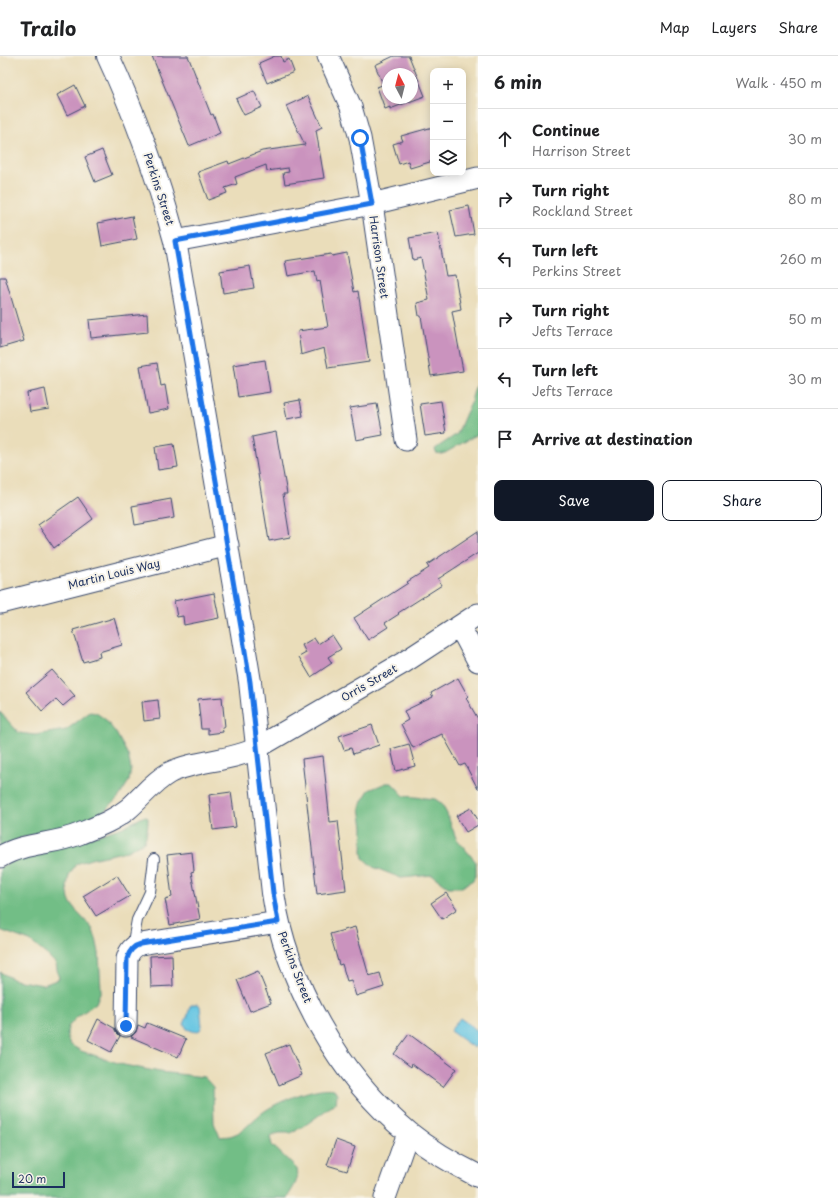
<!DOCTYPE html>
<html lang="en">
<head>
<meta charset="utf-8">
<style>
	body { margin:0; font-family:"Playpen Sans",sans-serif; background:#f6f6f6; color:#202124 }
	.controls { position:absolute; right:12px; top:12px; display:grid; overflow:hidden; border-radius:8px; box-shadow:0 2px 10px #0003 }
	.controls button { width:36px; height:36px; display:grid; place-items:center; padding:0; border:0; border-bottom:1px solid #e0e0e0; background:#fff; color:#202124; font:20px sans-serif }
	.compass { position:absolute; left:382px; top:12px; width:36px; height:36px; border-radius:50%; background:#fff; box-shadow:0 2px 10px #0003; rotate:353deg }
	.scale { position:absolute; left:12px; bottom:10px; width:53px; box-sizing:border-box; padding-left:4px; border:2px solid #1b2f5e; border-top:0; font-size:11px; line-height:14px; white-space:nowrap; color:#1b2f5e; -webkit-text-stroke:3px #f7f3e8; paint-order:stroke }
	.stop { position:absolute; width:12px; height:12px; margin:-9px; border:3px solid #1a73e8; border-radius:50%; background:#fff }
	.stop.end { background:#1a73e8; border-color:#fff; box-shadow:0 1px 4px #0008 }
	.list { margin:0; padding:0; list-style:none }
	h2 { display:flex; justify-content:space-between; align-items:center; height:52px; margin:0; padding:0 16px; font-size:17px }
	h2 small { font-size:13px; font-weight:400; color:#757577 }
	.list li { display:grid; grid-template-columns:26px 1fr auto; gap:12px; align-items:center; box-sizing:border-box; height:60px; padding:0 16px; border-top:1px solid #e0e0e0 }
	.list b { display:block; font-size:15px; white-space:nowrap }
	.list p { margin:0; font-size:13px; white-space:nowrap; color:#757577 }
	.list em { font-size:13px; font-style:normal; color:#757577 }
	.actions { display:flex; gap:8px; padding:12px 16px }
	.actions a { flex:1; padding:9px 0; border:1px solid #111827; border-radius:8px; text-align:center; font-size:14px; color:#111827 }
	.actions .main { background:#111827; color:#fff }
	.icon { flex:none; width:22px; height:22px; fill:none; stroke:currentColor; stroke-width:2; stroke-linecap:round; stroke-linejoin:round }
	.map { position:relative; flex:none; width:478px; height:1142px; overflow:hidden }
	header { display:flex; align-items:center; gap:24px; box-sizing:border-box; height:56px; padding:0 20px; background:#fff; border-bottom:1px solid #e0e0e0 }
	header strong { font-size:19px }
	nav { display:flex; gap:22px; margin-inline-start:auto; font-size:14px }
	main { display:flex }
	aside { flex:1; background:#fff }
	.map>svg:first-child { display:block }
</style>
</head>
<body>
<header>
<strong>Trailo</strong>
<nav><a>Map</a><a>Layers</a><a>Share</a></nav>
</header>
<main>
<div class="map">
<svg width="478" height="1142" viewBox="0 0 478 1142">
	<rect width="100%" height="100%" fill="#f7f3e8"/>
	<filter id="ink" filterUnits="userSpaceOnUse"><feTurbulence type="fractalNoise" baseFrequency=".025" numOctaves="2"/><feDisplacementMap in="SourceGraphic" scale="8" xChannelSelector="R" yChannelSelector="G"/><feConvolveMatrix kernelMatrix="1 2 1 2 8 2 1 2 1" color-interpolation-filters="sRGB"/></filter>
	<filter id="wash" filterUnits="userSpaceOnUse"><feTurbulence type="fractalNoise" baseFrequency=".012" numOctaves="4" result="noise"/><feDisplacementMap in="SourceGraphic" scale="16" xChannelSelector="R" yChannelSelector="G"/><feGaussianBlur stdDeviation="0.9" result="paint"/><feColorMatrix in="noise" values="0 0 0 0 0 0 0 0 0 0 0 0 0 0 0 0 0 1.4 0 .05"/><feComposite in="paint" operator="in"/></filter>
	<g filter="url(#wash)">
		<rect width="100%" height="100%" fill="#eaddba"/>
		<path fill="#72be86" stroke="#467672" d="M478 323V378L445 397 441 398 436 397 435 393 457 378 466 357 470 349 475 331Z
			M0 656 19 677 35 679 66 674 90 656 96 657 105 663 116 677 128 699 131 713 129 725 119 741 102 757 74 769 21 782 0 791Z
			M386 727H392L404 740 435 743 441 747 447 758 456 782 476 806V818L473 824 462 831H448L432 819 401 822 373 811 363 802 362 796 363 771 360 752 362 745 369 734Z
			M145 760 148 762C148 771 147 778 144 786L127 795 91 803 76 808 69 819 67 830 69 844 77 856 92 872 96 882 99 897 101 934 96 947 77 961 68 971 67 977 68 984 71 989 81 995 124 1009 160 1016 204 1021 213 1031 214 1067 220 1081C224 1080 229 1081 233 1079 245 1075 252 1064 262 1057 276 1046 318 1029 334 1033L337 1039 336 1047 304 1070 291 1077H279L270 1081 272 1089 297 1113C300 1124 292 1133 287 1142H0V916L15 924 43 929 59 923 56 908 47 899 30 885 0 874V811L24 800 99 779 123 771Z"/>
		<path fill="#64c5e2" stroke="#407aa0" d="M193 948H197L200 950 202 970 200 974 195 976 187 973 184 968 188 959 190 950Z
			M460 962 478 975V987L474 992 450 975Z"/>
		<g id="blocks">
			<path fill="#ca93be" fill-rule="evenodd" d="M152 0H188L211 59 213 58 220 77 189 90Z
				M275 0H281L283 6 289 3 294 16 267 27 259 7Z
				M394 0H409L425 40 390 53V51L385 53 377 31 382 29V26L375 9ZM388 18H412V42H388Z
				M75 29 85 50 67 59 57 39Z
				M254 35 262 51 244 59 236 43Z
				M308 40 322 71 316 74 324 122 285 128 283 117 289 116 288 112 267 115 266 109 235 121 237 128 225 132 227 137 208 144 198 116 228 105 229 108 262 95 305 89 286 50Z
				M433 71V105L410 112 408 105 399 108 393 88 403 85 401 80Z
				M102 94 112 119 95 126 85 101Z
				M469 150 474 178 456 181 450 154Z
				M132 160 137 183 102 190 98 167Z
				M438 177 446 220 455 219 461 253 452 255 463 315 431 320 421 260H419L417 247 429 244 421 202 413 204 409 182Z
				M347 197 354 236 358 235 369 306 328 312 324 292 301 299 298 275 328 271 320 225 317 226 315 215 288 220 285 205 331 198 332 200Z
				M250 210 254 232 223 237 220 215Z
				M0 221H5L24 285 0 292Z
				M147 258 148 276 91 282 89 264Z
				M265 304 270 336 238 341 233 309Z
				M157 307 161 330 165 329 169 353 148 357 140 310Z
				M45 333 49 353 30 356 27 337Z
				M300 344 303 360 287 363 284 347Z
				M441 345 446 377 425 380 420 348Z
				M377 348 383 379 356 384 350 352Z
				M276 376 287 438H283L290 481 269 485 252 381Z
				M174 388 178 411 158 414 155 391Z
				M78 441 93 463 54 492 38 469Z
				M171 443 174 462 135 469 132 450Z
				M478 475V497L438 523 442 529 398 557 399 558 385 567 388 571 368 584 354 562 408 527 407 526 429 512 427 509Z
				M214 537 219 562 184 569 183 560 177 561 174 545Z
				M114 562 122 589 99 596 100 601 83 606 73 574Z
				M332 579 341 593 328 601 332 607 311 621 299 601 306 597 302 589 314 582 318 588Z
				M52 614 75 640 63 650 56 643 42 655 26 636Z
				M458 622 468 640 466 642 478 663V733L465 708 460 710 442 678 413 692 401 668 408 664 404 655 433 641 431 637Z
				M222 641 225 671H222L223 676 208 678V673H201L198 643Z
				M158 644 160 663 144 665 142 646Z
				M372 669 379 689 353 698 351 692 344 694 339 680Z
				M409 688 415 710 396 715 391 693Z
				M323 700 330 766 338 765 346 834 317 838 302 703Z
				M231 736 236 771 213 774 209 739Z
				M471 752 478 764V769L466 776 456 760Z
				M192 796 194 815 191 816 200 863 170 869 165 843 172 841 167 799Z
				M117 819 130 840 96 860 83 840Z
				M446 837 457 853 442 863 431 847Z
				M355 871 369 920 380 917 384 931 356 940 351 924 347 925 342 908 339 909 330 878Z
				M172 899 173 930 151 931 150 900Z
				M258 915 271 947 250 955 237 924Z
				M98 963 114 972 116 976 120 980 111 996 88 984Z
				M147 967 186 983 178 1001 131 981 136 976 138 969 145 972Z
				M409 978 456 1013 443 1031 412 1008 411 1011 394 998Z
				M289 988 302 1019 279 1029 266 997Z
				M336 1084 355 1091 347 1115 327 1109Z"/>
		</g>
	</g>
	<g filter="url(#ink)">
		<use href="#blocks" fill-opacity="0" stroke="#3a496c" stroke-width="1"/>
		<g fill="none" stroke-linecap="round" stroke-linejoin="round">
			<defs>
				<path id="service" d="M132 892 137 864 150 836 154 803"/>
				<path id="minor" d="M328 0 351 51 360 82 372 148 406 384
					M175 185 372 148 478 122
					M0 547 228 489
					M460 571 478 605
					M0 801C24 786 53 789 79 778 96 771 113 765 128 753 141 742 153 726 169 717 195 704 229 706 257 692L403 607 478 558
					M126 970 127 903C129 895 133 890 141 888L278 866
					M385 1142 408 1077"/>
				<path id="tertiary" d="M108 0C136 60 158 122 175 185L242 577 250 626 273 837C286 925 339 1021 409 1077 430 1094 454 1108 478 1120"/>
			</defs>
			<use href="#service" stroke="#3a496c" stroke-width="12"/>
			<use href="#minor" stroke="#3a496c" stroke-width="23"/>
			<use href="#tertiary" stroke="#3a496c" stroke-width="24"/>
			<use href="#service" stroke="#fff" stroke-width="10"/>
			<use href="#minor" stroke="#fff" stroke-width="21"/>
			<use href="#tertiary" stroke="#fff" stroke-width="22"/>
		</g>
	</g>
	<g fill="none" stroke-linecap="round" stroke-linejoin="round" filter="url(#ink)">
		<path stroke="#1a73e8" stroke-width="5" d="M126 970 127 903C129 895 133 890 141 888L278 866 273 837 250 626 242 577 175 185 372 148 360 82"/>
	</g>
	<g text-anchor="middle" stroke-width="4" stroke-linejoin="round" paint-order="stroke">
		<g font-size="11" fill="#1b2f5e" stroke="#f7f3e8">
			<text transform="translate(159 133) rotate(72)" y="4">Perkins Street</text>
			<text transform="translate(379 201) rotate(82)" y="4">Harrison Street</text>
			<text transform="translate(114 518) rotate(-14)" y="4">Martin Louis Way</text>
			<text transform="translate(369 627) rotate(-30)" y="4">Orris Street</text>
			<text transform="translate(295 911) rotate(69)" y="4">Perkins Street</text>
		</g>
	</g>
</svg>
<div class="controls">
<button>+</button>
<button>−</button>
<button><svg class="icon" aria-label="layers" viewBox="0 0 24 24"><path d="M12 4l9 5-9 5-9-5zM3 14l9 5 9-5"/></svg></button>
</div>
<svg class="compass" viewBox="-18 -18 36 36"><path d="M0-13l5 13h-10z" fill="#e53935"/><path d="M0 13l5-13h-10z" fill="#757577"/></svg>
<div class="scale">20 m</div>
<div class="stop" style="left:360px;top:82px"></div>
<div class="stop end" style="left:126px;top:970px"></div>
</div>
<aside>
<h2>6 min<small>Walk · 450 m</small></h2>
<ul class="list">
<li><svg class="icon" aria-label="ahead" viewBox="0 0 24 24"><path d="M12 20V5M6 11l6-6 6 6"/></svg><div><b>Continue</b><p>Harrison Street</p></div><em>30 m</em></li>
<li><svg class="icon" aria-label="right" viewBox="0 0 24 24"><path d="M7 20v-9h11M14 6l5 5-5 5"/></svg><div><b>Turn right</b><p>Rockland Street</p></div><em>80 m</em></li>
<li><svg class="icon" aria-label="left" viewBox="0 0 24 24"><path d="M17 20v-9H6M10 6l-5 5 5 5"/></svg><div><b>Turn left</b><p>Perkins Street</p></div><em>260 m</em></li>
<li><svg class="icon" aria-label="right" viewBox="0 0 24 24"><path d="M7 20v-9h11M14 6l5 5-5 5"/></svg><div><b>Turn right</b><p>Jefts Terrace</p></div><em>50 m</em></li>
<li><svg class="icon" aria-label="left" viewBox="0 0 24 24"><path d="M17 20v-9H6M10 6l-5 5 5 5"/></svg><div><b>Turn left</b><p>Jefts Terrace</p></div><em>30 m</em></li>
<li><svg class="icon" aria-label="arrive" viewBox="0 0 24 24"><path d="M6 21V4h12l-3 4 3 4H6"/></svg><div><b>Arrive at destination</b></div></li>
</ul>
<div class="actions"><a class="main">Save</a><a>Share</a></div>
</aside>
</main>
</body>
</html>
